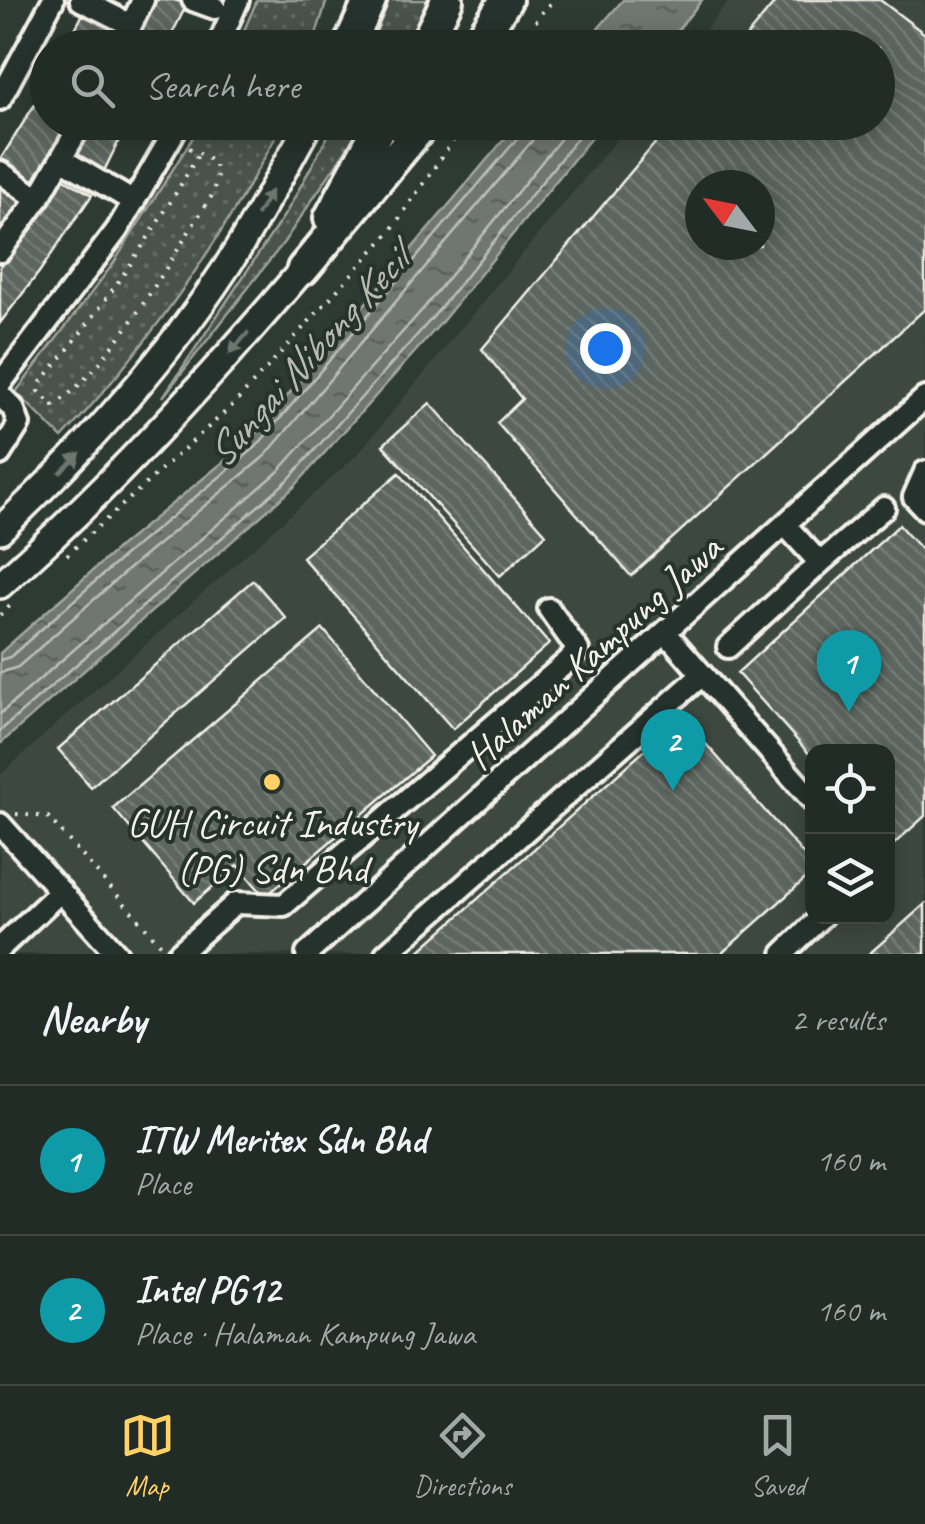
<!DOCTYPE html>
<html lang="en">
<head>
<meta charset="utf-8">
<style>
	body { margin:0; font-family:Caveat,sans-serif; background:#2a342f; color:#f1f3f6 }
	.controls { position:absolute; right:30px; bottom:30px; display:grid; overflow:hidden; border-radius:20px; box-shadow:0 5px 25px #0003 }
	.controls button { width:90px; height:90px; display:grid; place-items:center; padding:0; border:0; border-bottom:2px solid #3f4844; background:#222c27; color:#f1f3f6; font:50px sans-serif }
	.compass { position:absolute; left:685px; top:170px; width:90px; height:90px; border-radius:50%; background:#222c27; box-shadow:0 5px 25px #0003; rotate:302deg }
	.you { position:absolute; left:605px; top:348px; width:35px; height:35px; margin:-25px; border:8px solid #fff; border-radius:50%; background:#1a73e8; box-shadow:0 0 0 15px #1a73e833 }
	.badge { display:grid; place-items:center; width:65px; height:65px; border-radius:50%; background:#ffd166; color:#fff; font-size:32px; font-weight:700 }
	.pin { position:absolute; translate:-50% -82px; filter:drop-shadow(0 2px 5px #0008) }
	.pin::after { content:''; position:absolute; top:52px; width:35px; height:30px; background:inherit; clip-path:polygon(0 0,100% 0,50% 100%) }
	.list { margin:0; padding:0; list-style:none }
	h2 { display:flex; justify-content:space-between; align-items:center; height:130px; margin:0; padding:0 40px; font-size:42px }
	h2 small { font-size:32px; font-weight:400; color:#a2a7a7 }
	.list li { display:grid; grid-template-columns:65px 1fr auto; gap:30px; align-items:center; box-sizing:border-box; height:150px; padding:0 40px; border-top:2px solid #3f4844 }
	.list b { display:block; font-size:38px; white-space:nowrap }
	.list p { margin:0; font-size:32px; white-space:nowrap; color:#a2a7a7 }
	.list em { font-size:32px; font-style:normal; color:#a2a7a7 }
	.icon { flex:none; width:55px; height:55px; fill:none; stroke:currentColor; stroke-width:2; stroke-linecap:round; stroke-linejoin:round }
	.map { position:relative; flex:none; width:925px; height:954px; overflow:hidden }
	.search { position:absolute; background:#222c27; box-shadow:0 5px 25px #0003; left:30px; right:30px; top:30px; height:110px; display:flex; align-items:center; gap:25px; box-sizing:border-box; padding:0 35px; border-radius:55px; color:#a2a7a7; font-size:38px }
	.sheet { height:430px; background:#222c27 }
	nav { display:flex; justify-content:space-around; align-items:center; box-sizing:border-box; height:140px; border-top:2px solid #3f4844; background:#222c27; font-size:28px; color:#a2a7a7 }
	nav a { display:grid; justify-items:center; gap:5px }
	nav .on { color:#ffd166 }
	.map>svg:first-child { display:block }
</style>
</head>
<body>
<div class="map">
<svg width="925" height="954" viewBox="0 0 925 954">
	<defs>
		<pattern id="grass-dots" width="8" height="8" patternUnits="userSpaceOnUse" patternTransform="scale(2.5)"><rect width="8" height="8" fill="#48524c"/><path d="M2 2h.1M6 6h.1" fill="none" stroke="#636b66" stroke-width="1.8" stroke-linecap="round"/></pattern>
		<pattern id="water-ripples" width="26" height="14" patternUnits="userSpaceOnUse" patternTransform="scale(2.5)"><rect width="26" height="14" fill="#6f7770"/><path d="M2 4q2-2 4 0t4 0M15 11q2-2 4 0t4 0" fill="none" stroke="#5c605b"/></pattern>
		<pattern id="building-back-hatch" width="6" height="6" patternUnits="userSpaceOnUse" patternTransform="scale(2.5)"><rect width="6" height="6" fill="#5c655e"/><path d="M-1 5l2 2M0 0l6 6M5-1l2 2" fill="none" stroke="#747c75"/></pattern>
	</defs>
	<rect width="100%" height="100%" fill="#2e3b34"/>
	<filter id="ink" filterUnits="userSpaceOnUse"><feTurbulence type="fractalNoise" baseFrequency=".01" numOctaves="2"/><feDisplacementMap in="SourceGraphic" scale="20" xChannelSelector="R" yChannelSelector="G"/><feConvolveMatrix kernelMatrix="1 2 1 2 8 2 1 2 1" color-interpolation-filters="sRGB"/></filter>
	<g filter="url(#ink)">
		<path fill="#3c4841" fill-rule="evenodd" d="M730 0H925V954H0V775L357 455 630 123 878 122V48L691 47ZM700 185H760V245H700ZM812 752H888V916H812Z"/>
		<path fill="url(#grass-dots)" stroke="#9ea29a" stroke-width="2.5" d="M257 0H327L312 47H237Z
			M389 0H432L407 47 370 48Z
			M202 123H283C224 237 150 344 62 438L16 392 113 264Z
			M335 123H364L284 242 163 397 287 211Z"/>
		<path fill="url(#water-ripples)" stroke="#a4a8a0" stroke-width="2.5" d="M623 0H702L664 47H582Z
			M518 123H603L440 324 294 487 0 744V653L118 548 249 441Z"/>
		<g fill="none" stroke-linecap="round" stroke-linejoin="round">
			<path stroke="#bfc0b8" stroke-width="2.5" d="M0 660 10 657 125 555 256 447 522 133 525 122
				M0 673 18 667 133 565 265 456 532 141 538 122
				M0 714 279 471 423 309 574 122
				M0 731 288 480 433 317 590 122"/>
		</g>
		<path fill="url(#building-back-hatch)" stroke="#f4f1e8" stroke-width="2.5" fill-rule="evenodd" d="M151 0H174L187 4 165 48H127Z
			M777 0H880L925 34V309L631 576 497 423 522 399 482 349 673 122H878V48H737ZM700 185H760V245H700Z
			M83 14 119 33 112 48H65Z
			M48 83V122H74L34 184 0 160Z
			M90 122H128L102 175 72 158Z
			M61 177 92 195 40 271 0 323V267Z
			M0 183 23 199 0 230Z
			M430 403 546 534 500 576 383 445Z
			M399 473 549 644 453 729 302 557Z
			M899 525 925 554V816L893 845 888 839V752H812V757L737 673Z
			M253 580 286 618 91 787 58 749Z
			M323 629 431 756 265 897 238 865 194 903 113 808Z
			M682 717 812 864V873L721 954H416Z
			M925 904V954H869Z"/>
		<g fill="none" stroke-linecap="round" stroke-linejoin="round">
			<defs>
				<path id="minor" d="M81 0 131 25
					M193 0 215 8
					M120 48 143 0
					M217 48 238 0
					M0 99 53 0
					M63 160 134 202
					M0 172 38 199
					M0 251 38 199 82 122
					M0 384 117 230 180 122
					M0 395 13 408 19 424 0 454
					M925 472 914 497 925 509
					M786 526 820 563 884 508
					M666 633 812 800
					M728 647 820 563
					M0 824 117 954
					M0 948 61 891
					M178 954 236 903 284 905 568 661 578 650 549 609
					M307 954 925 398
					M386 954 702 675
					M783 954 822 916"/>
				<path id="major" d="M0 530C89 445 172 354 238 249 263 208 286 165 310 122
					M0 585C109 489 209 379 303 269"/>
				<path id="highway" d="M348 48 370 0
					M424 48 447 0
					M475 48 506 0
					M330 218 382 122
					M303 269 425 122"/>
			</defs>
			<use href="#minor" stroke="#f4f1e8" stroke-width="28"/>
			<use href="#major" stroke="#f4f1e8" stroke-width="32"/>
			<use href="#highway" stroke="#f4f1e8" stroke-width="38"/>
			<path stroke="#f4f1e8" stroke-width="4" stroke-dasharray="2.5 8" stroke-linecap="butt" d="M518 48 545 8 555 0
				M189 148C217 162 223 165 211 197 172 256 110 370 53 406L39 391 41 382C101 311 153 235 199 153
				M67 555 235 403 389 233 466 122
				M0 615 11 605
				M16 814 48 817 163 947"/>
			<use href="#minor" stroke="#26332d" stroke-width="20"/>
			<use href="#major" stroke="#26332d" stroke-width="25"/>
			<use href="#highway" stroke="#26332d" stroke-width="30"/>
		</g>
		<defs><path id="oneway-solid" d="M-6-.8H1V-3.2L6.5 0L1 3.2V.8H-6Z" transform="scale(2.5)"/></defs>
		<g fill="#6e766e">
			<use href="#oneway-solid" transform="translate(264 203) rotate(-60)"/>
			<use href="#oneway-solid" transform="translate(239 343) rotate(131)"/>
			<use href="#oneway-solid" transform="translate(70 463) rotate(-45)"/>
		</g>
	</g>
	<circle fill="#ffd166" stroke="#26332d" stroke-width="4" cx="272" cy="782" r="10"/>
	<g text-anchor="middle" stroke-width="8" stroke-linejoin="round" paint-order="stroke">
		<g font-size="40" fill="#f4f1e8" stroke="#26332d">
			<text transform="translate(593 651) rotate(-42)" y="14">Halaman Kampung Jawa</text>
		</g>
		<g font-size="40" fill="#f4f1e8" stroke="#26332d">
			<text x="272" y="836">GUH Circuit Industry<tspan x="272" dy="46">(PG) Sdn Bhd</tspan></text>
		</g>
		<g font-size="42" font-style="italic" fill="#b8bab2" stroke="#26332d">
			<text transform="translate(306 356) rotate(-48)" y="15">Sungai Nibong Kecil</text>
		</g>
	</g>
</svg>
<div class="controls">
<button><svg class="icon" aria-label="locate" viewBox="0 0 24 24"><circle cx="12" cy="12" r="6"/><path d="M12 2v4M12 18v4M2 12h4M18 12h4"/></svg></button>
<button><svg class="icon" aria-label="layers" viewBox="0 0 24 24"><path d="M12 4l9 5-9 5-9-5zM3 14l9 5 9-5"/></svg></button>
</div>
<svg class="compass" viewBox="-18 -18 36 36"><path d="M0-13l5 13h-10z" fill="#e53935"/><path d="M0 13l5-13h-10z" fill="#a2a7a7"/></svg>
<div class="you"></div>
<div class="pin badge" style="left:849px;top:712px;background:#0f9aa8">1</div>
<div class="pin badge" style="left:673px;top:791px;background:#0f9aa8">2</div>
<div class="search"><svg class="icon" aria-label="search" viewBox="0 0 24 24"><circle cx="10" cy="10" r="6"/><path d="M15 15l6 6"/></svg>Search here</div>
</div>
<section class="sheet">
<h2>Nearby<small>2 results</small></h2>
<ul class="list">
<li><span class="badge" style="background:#0f9aa8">1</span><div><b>ITW Meritex Sdn Bhd</b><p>Place</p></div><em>160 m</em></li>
<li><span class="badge" style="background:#0f9aa8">2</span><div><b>Intel PG12</b><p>Place · Halaman Kampung Jawa</p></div><em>160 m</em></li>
</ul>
</section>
<nav>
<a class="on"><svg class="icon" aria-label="map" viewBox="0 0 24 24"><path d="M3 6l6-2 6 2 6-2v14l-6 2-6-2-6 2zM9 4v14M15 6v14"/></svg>Map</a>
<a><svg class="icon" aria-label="directions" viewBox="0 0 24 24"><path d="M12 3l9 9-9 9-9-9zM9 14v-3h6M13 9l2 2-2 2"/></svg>Directions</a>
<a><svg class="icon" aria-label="saved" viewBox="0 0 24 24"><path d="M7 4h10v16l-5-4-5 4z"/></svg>Saved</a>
</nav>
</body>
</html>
